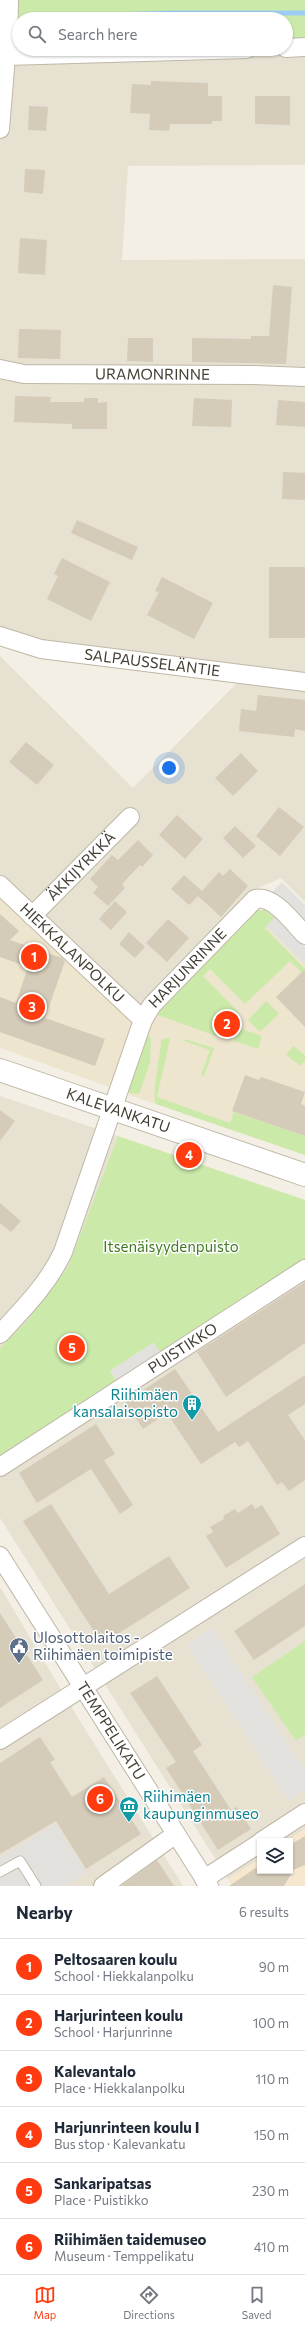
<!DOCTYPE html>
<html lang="en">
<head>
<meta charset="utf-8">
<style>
	body { margin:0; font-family:Commissioner,sans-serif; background:#f2f2f3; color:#1f2937 }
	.controls { position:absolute; right:12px; bottom:12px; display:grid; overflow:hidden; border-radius:0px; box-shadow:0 1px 3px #0004 }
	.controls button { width:36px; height:36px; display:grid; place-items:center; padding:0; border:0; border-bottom:1px solid #e0e1e3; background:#fff; color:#1f2937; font:20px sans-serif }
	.you { position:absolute; left:169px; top:768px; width:14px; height:14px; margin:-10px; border:3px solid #fff; border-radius:50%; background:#1a73e8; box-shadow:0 0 0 6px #1a73e833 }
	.badge { display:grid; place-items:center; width:26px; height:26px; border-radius:50%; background:#ff3b0f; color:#fff; font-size:13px; font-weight:700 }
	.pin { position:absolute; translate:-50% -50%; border:2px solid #fff; box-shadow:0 1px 4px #0006 }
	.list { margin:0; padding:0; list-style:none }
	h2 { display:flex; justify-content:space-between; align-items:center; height:52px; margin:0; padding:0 16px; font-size:17px }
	h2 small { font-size:13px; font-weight:400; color:#747a83 }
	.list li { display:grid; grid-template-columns:26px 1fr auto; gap:12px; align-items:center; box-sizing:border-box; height:56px; padding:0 16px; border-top:1px solid #e0e1e3 }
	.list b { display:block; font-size:15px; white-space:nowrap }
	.list p { margin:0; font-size:13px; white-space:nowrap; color:#747a83 }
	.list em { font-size:13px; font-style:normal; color:#747a83 }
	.icon { flex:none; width:22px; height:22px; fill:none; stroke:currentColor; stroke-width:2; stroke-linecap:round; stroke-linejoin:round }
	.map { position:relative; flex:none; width:305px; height:1886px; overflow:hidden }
	.search { position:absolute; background:#fff; box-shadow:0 1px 3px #0004; left:12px; right:12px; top:12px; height:44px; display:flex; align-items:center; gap:10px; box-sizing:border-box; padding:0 14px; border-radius:22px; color:#747a83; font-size:15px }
	.sheet { height:388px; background:#fff }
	nav { display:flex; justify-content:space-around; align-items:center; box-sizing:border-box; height:56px; border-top:1px solid #e0e1e3; background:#fff; font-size:11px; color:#747a83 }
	nav a { display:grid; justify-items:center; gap:2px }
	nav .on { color:#ff3b0f }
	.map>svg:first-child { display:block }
</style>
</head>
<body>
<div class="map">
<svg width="305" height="1886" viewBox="0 0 305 1886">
	<rect width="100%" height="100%" fill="#f3efe4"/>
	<path fill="#e7e1d2" d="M305 47V165L128 166 122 260 305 259V684L0 636V56Z
		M0 656 133 788 239 681 305 689V902L281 878 249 892 135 1019 0 895Z
		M0 1096 118 1136 68 1267 27 1321 0 1348Z
		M305 1277V1829L287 1841H260V1859L228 1879 0 1518V1471Z
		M0 1587 75 1713 183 1886H0Z"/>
	<path fill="#f7e7ce" d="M305 1829V1886H232L228 1879 260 1859V1871H290V1841H287Z"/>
	<path fill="#ede5cd" d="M0 895 135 1019 112 1088 0 1048Z
		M264 910 275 917 305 947V1155L129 1095 128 1089 156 1008Z"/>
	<path fill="#cbeaaa" d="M0 0H305V47L286 48V19H19V49L0 56Z
		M255 910H264L275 917 265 928 305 969 302 973 290 961 245 1004 210 969 203 976 239 1013 230 1027 216 1036 155 1014Z
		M266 1001 279 1014 260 1032 248 1020Z
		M238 1028 262 1036 258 1049 234 1041Z
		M147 1035 151 1038 150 1063 139 1094 129 1093 128 1089Z
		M166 1038 170 1039 157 1097 230 1123 234 1112 305 1136V1155L156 1104C151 1098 161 1052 161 1040Z
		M185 1039 214 1048 204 1076 201 1075 210 1050 184 1041Z
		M293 1046 305 1055V1061L301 1066 286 1055Z
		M118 1136 305 1200V1265L163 1356 153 1343 110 1371 119 1385 0 1462V1348L27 1321 68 1267Z
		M305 1641V1735L296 1741 252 1677Z"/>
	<path fill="#e3e1dd" d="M282 882 305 905V924L269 895Z
		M275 917 305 947V965L266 926Z
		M153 1343 163 1356 119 1385 110 1371Z
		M212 1628 305 1770V1790L289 1801 187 1645Z
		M55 1824 87 1873 65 1886H0V1858Z"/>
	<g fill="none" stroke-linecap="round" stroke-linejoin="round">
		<path stroke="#9dcdf3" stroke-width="5" d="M40 17 176 13H305"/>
	</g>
	<path fill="#d5cbb9" d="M151 81 208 83V96H222V121H212V124H170L169 131 149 130 150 114 130 113 132 84 151 85Z
		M255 96H290V125L255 124Z
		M29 106 48 107 46 131 28 130Z
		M25 169 45 170 43 194 24 192Z
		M20 238 47 240 45 275 18 273Z
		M273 285 292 287 286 364 192 362V338L251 339V336H269Z
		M19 329 61 330 60 359 18 358Z
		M128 338H153V362L127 361Z
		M15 396 51 397 50 402H84V398H98V403L107 402V429H72V424L14 422Z
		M194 398 232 400 231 427 192 426Z
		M278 400 305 402V427L276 425Z
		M283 472 305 473V500L282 499Z
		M77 520 138 547 132 560 71 533Z
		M62 558 110 582 91 621 47 599 58 576 54 574Z
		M269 567H305V638H269Z
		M162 577 213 603 194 639 147 615 159 592 155 591Z
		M258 695 305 700V731L295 729 294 737 239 731 241 709 256 711Z
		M26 742 54 765 37 785 9 762Z
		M241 753 258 771 233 796 215 778Z
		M279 807 304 827 280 856 256 836Z
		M177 815 203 839 185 859 159 835Z
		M235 826 256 846 243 858 223 838Z
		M138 840 153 855 142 867 140 865 122 884 125 888 108 906 93 893 98 887 90 879 112 855 118 860Z
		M230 869 248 886 221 917 198 896 189 905 171 889 184 875 202 891 219 872 223 876Z
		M115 901 127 912 111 930 99 919Z
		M0 914 19 931 10 940 62 958 65 961 45 1018 105 1039 95 1066 0 1032V997L16 1003 28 967 0 957Z
		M168 919 189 938 167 962 146 943Z
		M129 932 145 947 135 958 119 944Z
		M305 969V1027L276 997Z
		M245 1075 259 1080 261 1077 305 1092 301 1104 305 1106V1136L232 1111Z
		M0 1110 15 1121 0 1141Z
		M0 1203 21 1221 11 1232 0 1223Z
		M305 1282V1343L226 1397 197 1352Z
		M175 1369 218 1432 305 1375V1404L288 1415 305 1440V1480L289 1491 282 1482 277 1485 248 1441 239 1447 235 1442 201 1464 167 1413 143 1429 125 1402Z
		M96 1424 115 1454 104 1460 133 1505 120 1514 91 1469 37 1503 19 1473Z
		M51 1504 109 1594 169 1556 190 1588 102 1644 23 1521Z
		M252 1504 255 1509 262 1505 280 1534 226 1568 206 1536 213 1532 210 1527 224 1519 223 1516 235 1509 238 1513Z
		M305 1584V1626L254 1660 234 1631Z
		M0 1613 43 1680 0 1708Z
		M157 1676 202 1745 193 1751 231 1810 237 1807 251 1829 218 1850 166 1768 176 1762 130 1693Z
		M40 1737 55 1760 50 1762 72 1797 104 1777 141 1834 86 1869 56 1821 0 1854V1763Z
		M305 1836V1865L290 1871V1845Z
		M157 1860 174 1886H121Z
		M260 1865V1871H293L284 1886H229Z"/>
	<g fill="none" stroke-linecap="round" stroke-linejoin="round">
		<defs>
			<path id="service" d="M0 1872 20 1861 36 1886"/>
			<g id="minor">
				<path d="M286 48 305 47"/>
				<path d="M0 129 6 56 247 49"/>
				<path id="s1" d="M0 369 24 374 254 375 305 377"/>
				<path id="s2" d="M0 636 41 649 305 682"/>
				<path id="s3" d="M0 885 143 1020"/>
				<path id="s4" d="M32 916 130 817"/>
				<path id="s5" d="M0 1334C24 1308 48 1284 63 1252L143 1020 152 1005 255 899C274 895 293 923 305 935"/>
				<path id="s6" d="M0 1467 305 1269"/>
				<path id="s7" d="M0 1556 209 1886"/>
				<path d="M0 1740 305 1546"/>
				<path d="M262 1841 305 1813"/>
				<path d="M204 1879 260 1843"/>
				<path d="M103 1886 176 1834"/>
			</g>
			<g id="tertiary">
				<path d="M0 56H6L7 0"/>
				<path id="s8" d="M0 1070 305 1175"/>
			</g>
		</defs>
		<use href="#service" stroke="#bfb7a6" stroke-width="11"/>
		<use href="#minor" stroke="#bfb7a6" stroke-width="20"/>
		<use href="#tertiary" stroke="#bfb7a6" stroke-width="24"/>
		<use href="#service" stroke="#fff" stroke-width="9"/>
		<use href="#minor" stroke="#fff" stroke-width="18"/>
		<use href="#tertiary" stroke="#fff" stroke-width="22"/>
	</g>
	<defs>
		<symbol id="building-pin" viewBox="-11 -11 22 30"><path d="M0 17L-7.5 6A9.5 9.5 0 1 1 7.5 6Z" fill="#0f9aa8" stroke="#fff"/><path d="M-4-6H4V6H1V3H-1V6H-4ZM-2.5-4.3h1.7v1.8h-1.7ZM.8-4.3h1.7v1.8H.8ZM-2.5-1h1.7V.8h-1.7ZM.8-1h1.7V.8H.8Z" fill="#fff"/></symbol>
		<symbol id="civic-pin" viewBox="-11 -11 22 30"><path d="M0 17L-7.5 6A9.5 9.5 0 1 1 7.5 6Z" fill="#5c6f8a" stroke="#fff"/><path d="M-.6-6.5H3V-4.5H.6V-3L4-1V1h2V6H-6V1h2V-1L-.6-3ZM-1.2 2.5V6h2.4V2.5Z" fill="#fff"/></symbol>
		<symbol id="museum-pin" viewBox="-11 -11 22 30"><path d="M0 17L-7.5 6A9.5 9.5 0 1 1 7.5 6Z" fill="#0f9aa8" stroke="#fff"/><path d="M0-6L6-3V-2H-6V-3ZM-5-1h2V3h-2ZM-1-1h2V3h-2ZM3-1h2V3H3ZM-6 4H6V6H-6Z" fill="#fff"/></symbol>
	</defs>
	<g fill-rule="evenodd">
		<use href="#building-pin" x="181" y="1393" width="22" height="30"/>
		<use href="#civic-pin" x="8" y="1636" width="22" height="30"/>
		<use href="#museum-pin" x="118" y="1795" width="22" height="30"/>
	</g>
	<g text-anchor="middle" stroke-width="3" stroke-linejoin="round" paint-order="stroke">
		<g font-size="15" fill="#453f34" stroke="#fff">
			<text dy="5" stroke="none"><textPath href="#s1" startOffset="153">URAMONRINNE</textPath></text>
			<text dy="5" stroke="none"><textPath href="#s2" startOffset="155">SALPAUSSELÄNTIE</textPath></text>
			<text dy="5" stroke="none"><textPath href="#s4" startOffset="70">ÄKKIJYRKKÄ</textPath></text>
			<text dy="5" stroke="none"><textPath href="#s3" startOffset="99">HIEKKALANPOLKU</textPath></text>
			<text dy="5" stroke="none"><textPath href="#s5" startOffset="418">HARJUNRINNE</textPath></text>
			<text dy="5" stroke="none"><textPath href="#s8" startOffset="125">KALEVANKATU</textPath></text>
			<text dy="5" stroke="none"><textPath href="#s6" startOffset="218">PUISTIKKO</textPath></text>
			<text dy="5" stroke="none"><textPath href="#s7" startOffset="207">TEMPPELIKATU</textPath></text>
		</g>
		<g font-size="15" fill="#427a24" stroke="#fff">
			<text x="171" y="1252">Itsenäisyydenpuisto</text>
		</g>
		<g font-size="15" fill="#0d838f" stroke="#fff" text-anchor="end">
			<text x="178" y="1400">Riihimäen<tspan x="178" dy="17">kansalaisopisto</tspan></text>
			<text x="143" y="1802" text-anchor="start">Riihimäen<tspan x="143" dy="17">kaupunginmuseo</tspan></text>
		</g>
		<g font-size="15" fill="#4e5e75" stroke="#fff" text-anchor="start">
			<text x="33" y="1643">Ulosottolaitos -<tspan x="33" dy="17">Riihimäen toimipiste</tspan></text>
		</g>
	</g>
</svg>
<div class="controls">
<button><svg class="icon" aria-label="layers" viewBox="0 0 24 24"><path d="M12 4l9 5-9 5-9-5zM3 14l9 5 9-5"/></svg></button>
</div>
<div class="you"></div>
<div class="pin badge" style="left:34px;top:957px">1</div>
<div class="pin badge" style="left:227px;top:1024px">2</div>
<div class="pin badge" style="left:32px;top:1007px">3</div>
<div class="pin badge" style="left:189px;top:1155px">4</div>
<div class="pin badge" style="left:72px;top:1348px">5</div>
<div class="pin badge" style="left:100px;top:1799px">6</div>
<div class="search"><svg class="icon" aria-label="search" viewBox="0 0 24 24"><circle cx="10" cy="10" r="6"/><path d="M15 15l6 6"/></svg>Search here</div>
</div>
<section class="sheet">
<h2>Nearby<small>6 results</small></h2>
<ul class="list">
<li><span class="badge">1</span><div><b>Peltosaaren koulu</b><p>School · Hiekkalanpolku</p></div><em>90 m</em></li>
<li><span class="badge">2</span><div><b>Harjurinteen koulu</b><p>School · Harjunrinne</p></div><em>100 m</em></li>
<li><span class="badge">3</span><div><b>Kalevantalo</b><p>Place · Hiekkalanpolku</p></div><em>110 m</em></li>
<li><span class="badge">4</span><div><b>Harjunrinteen koulu I</b><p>Bus stop · Kalevankatu</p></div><em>150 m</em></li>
<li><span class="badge">5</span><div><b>Sankaripatsas</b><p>Place · Puistikko</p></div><em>230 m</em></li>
<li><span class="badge">6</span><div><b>Riihimäen taidemuseo</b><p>Museum · Temppelikatu</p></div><em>410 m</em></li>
</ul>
</section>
<nav>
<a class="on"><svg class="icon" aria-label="map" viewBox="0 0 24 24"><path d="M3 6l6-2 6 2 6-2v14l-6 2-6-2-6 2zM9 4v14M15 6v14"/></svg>Map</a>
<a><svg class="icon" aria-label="directions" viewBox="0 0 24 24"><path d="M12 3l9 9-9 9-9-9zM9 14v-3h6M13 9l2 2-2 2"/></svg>Directions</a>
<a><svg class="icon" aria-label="saved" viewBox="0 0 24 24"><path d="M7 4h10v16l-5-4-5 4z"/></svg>Saved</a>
</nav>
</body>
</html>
